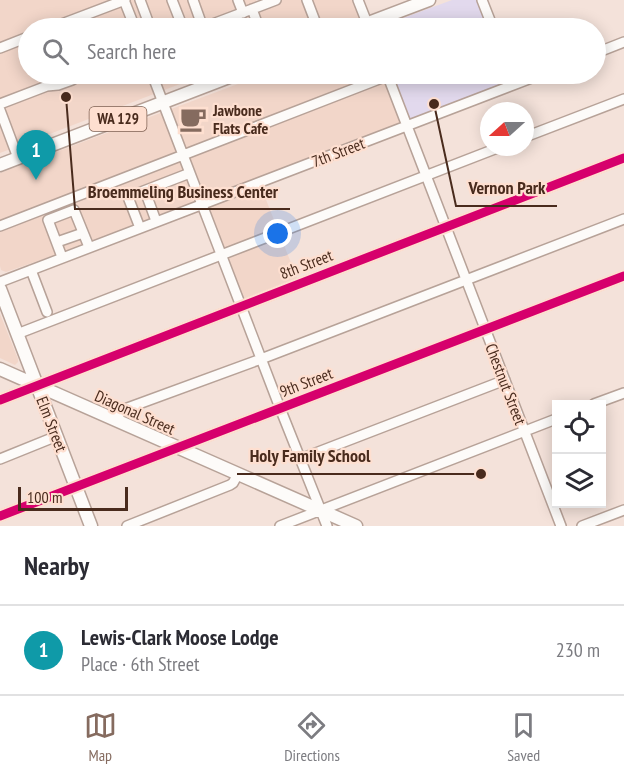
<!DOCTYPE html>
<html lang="en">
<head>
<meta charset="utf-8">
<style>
	body { margin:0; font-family:"PT Sans Narrow",sans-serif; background:#f7f7f7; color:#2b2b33 }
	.controls { position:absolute; right:18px; bottom:18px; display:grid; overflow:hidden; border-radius:0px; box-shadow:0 3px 15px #0003 }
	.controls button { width:54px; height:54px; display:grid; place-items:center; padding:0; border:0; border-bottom:2px solid #e1e1e2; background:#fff; color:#2b2b33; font:30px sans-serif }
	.compass { position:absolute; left:480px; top:102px; width:54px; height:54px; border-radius:50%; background:#fff; box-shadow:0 3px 15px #0003; rotate:249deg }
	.scale { position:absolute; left:18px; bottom:15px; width:110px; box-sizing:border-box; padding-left:6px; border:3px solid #492b1d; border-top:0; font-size:16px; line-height:21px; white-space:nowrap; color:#492b1d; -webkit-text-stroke:4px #fedfd0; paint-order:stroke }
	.you { position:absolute; left:278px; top:234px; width:21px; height:21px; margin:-15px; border:4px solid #fff; border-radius:50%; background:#1a73e8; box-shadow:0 0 0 9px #1a73e833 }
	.badge { display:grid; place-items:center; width:39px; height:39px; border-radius:50%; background:#856b5f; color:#fff; font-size:20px; font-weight:700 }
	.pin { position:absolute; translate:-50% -50px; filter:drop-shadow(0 2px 3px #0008) }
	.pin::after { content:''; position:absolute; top:32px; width:21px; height:18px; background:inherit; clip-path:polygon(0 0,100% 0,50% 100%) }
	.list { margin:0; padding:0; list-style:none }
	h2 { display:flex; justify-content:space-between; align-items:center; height:78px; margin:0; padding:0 24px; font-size:26px }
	h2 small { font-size:20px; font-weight:400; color:#7c7c81 }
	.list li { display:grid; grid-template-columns:39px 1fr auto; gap:18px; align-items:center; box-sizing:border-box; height:90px; padding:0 24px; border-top:2px solid #e1e1e2 }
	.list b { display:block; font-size:22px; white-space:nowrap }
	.list p { margin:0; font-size:20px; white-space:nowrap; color:#7c7c81 }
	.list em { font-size:20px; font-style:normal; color:#7c7c81 }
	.icon { flex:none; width:33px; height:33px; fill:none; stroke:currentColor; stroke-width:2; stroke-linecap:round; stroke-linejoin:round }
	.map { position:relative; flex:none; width:624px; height:526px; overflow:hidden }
	.search { position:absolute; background:#fff; box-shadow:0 3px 15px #0003; left:18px; right:18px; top:18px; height:66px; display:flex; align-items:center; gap:15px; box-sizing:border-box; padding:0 21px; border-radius:33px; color:#7c7c81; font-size:22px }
	.sheet { height:168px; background:#fff }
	nav { display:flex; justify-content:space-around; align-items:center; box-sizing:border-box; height:84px; border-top:2px solid #e1e1e2; background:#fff; font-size:16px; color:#7c7c81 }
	nav a { display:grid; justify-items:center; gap:3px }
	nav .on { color:#856b5f }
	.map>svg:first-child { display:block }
</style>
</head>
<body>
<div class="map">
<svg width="624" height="526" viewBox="0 0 624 526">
	<rect width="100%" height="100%" fill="#f4e2da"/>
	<path fill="#f2d6c9" d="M0 0H256L258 5 272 0H358L369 28H355L350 18 322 28H28V74H206L0 153Z
		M265 74H387L407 126 259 182 299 283 241 306 202 204 6 272 1 270 0 266V173Z
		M0 314 18 359V362L15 365 0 358Z"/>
	<path fill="#e2d9ed" d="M452 0H482L493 28H376Z
		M393 74H511L515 84 412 123Z"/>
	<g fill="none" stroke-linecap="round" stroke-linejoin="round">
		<defs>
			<path id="minor" d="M124 0 135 28
				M140 0 149 24
				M172 0 183 28
				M193 0 203 28
				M238 0 243 13
				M307 0 315 21
				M358 0 369 28
				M482 0 493 28
				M252 9 259 28
				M51 28 125 0
				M202 28 276 0
				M0 48 28 37
				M596 53 624 42
				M152 74 280 408 327 526
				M387 74 561 526
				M0 104 47 86 58 85 72 80 82 74
				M0 110 18 158
				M525 137 624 99
				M145 191 156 221
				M0 226 387 76
				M140 228 128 197 190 173
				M57 242 83 233
				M62 257 48 220 74 210 89 247
				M31 270 47 312
				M0 282 542 74
				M17 334 500 147
				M0 400 624 158
				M594 404 624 393
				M116 420 122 410 261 359 624 219
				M0 459 57 436
				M300 459 505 380
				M0 516 624 276
				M127 526 230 485 233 483 238 474
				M280 526 556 419
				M582 526 624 510"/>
			<path id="major" d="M355 28 429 0
				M0 165 237 74
				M0 289 91 526
				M0 369 356 526"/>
		</defs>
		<use href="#minor" stroke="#b7a298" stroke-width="12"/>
		<use href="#major" stroke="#b7a298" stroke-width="15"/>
		<use href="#minor" stroke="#fdfbf9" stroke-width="9"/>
		<use href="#major" stroke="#fdfbf9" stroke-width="12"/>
		<defs>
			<path id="cycleway" d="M0 400 624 158
				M0 516 624 276"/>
		</defs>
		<use href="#cycleway" stroke="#fedfd0" stroke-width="13"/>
		<use href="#cycleway" stroke="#d6006c" stroke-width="9"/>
	</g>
	<defs>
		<symbol id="cafe-bare" viewBox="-9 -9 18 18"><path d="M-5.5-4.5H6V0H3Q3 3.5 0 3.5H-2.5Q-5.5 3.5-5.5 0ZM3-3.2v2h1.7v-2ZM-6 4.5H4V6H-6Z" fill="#856b5f" stroke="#fedfd0" stroke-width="2.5" paint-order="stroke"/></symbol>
	</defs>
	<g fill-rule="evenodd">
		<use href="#cafe-bare" x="174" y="100" width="38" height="38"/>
	</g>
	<g text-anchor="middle" stroke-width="4.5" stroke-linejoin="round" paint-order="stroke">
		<rect fill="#fedfd0" stroke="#7f6153" stroke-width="1.5" x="89.5" y="107" width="57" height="24" rx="4.5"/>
		<g font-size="15" font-weight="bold" fill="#492b1d">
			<text x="118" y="124">WA 129</text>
		</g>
		<g font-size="16" font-weight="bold" fill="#492b1d" stroke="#fedfd0" text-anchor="start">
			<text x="213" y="116">Jawbone<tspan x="213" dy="18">Flats Cafe</tspan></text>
		</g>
		<g font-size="16" fill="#492b1d" stroke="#fedfd0">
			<text transform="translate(338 152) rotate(-21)" y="6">7th Street</text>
			<text transform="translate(306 264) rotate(-21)" y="6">8th Street</text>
			<text transform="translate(306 382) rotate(-21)" y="6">9th Street</text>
			<text transform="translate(506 384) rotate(69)" y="6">Chestnut Street</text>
			<text transform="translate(135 412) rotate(24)" y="6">Diagonal Street</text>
			<text transform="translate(52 424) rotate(69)" y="6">Elm Street</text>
		</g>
	</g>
	<path fill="none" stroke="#492b1d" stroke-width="2" d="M434 104L456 206H557M66 97L75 209H290M481 474L382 474H237"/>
	<g fill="#492b1d" stroke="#fedfd0" stroke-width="2">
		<circle cx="434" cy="104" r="6"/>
		<circle cx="66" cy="97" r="6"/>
		<circle cx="481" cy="474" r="6"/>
	</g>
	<g font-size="18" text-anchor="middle" font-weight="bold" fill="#492b1d" stroke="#fedfd0" stroke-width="4.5" stroke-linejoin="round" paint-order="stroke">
		<text x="507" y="194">Vernon Park</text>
		<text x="183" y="198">Broemmeling Business Center</text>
		<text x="310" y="462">Holy Family School</text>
	</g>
</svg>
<div class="controls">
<button><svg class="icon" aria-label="locate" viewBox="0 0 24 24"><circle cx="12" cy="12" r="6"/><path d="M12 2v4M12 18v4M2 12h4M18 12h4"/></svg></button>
<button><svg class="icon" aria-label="layers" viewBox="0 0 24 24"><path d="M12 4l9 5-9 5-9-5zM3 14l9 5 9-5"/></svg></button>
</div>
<svg class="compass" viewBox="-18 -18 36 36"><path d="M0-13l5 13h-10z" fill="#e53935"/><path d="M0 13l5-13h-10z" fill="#7c7c81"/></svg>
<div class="scale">100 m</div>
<div class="you"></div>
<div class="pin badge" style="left:36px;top:180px;background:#0f9aa8">1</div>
<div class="search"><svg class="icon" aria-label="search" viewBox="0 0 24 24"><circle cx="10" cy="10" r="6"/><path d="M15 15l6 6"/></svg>Search here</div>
</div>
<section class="sheet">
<h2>Nearby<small></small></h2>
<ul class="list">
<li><span class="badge" style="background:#0f9aa8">1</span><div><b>Lewis-Clark Moose Lodge</b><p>Place · 6th Street</p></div><em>230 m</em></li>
</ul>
</section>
<nav>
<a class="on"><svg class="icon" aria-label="map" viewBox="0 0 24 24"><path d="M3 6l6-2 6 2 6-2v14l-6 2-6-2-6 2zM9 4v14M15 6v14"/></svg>Map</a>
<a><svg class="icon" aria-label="directions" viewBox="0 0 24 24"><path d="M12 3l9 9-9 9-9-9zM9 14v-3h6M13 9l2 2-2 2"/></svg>Directions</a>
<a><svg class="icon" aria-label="saved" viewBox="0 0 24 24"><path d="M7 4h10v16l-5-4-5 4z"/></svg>Saved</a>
</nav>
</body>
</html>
